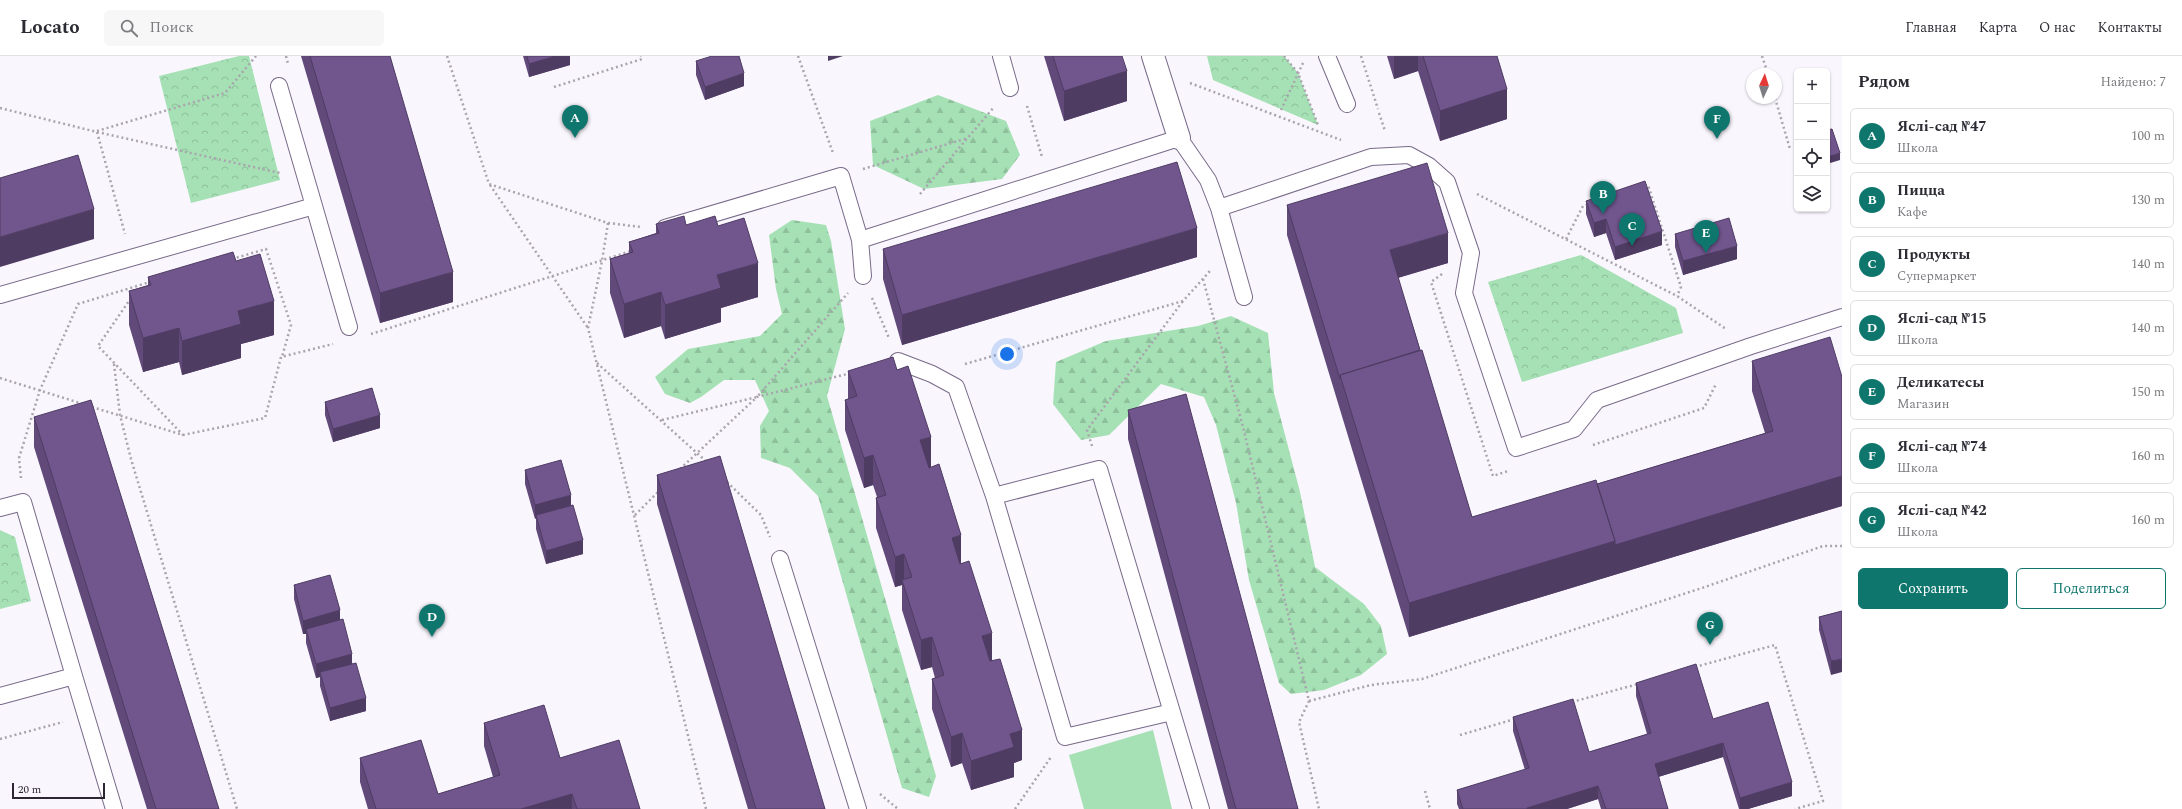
<!DOCTYPE html>
<html lang="ru">
<head>
<meta charset="utf-8">
<style>
	body { margin:0; font-family:Spectral,serif; background:#f7f7f7; color:#2b2b33 }
	.controls { position:absolute; right:12px; top:12px; display:grid; overflow:hidden; border-radius:6px; box-shadow:0 1px 3px #0004 }
	.controls button { width:36px; height:36px; display:grid; place-items:center; padding:0; border:0; border-bottom:1px solid #e1e1e2; background:#fff; color:#2b2b33; font:20px sans-serif }
	.compass { position:absolute; left:1746px; top:12px; width:36px; height:36px; border-radius:50%; background:#fff; box-shadow:0 1px 3px #0004; rotate:4deg }
	.scale { position:absolute; left:12px; bottom:10px; width:93px; box-sizing:border-box; padding-left:4px; border:2px solid #2c2633; border-top:0; font-size:11px; line-height:14px; white-space:nowrap; color:#2c2633; -webkit-text-stroke:3px #f9f6fd; paint-order:stroke }
	.you { position:absolute; left:1007px; top:298px; width:14px; height:14px; margin:-10px; border:3px solid #fff; border-radius:50%; background:#1a73e8; box-shadow:0 0 0 6px #1a73e833 }
	.badge { display:grid; place-items:center; width:26px; height:26px; border-radius:50%; background:#0f766e; color:#fff; font-size:13px; font-weight:700 }
	.pin { position:absolute; translate:-50% -33px; filter:drop-shadow(0 1px 2px #0008) }
	.pin::after { content:''; position:absolute; top:21px; width:14px; height:12px; background:inherit; clip-path:polygon(0 0,100% 0,50% 100%) }
	.list { margin:0; padding:0; list-style:none }
	h2 { display:flex; justify-content:space-between; align-items:center; height:52px; margin:0; padding:0 16px; font-size:17px }
	h2 small { font-size:13px; font-weight:400; color:#7c7c81 }
	.list li { display:grid; grid-template-columns:26px 1fr auto; gap:12px; align-items:center; box-sizing:border-box; height:56px; margin:0 8px 8px; padding:0 8px; border:1px solid #e1e1e2; border-radius:6px }
	.list b { display:block; font-size:15px; white-space:nowrap }
	.list p { margin:0; font-size:13px; white-space:nowrap; color:#7c7c81 }
	.list em { font-size:13px; font-style:normal; color:#7c7c81 }
	.actions { display:flex; gap:8px; padding:12px 16px }
	.actions a { flex:1; padding:9px 0; border:1px solid #0f766e; border-radius:6px; text-align:center; font-size:14px; color:#0f766e }
	.actions .main { background:#0f766e; color:#fff }
	.icon { flex:none; width:22px; height:22px; fill:none; stroke:currentColor; stroke-width:2; stroke-linecap:round; stroke-linejoin:round }
	.map { position:relative; flex:none; width:1842px; height:753px; overflow:hidden }
	header { display:flex; align-items:center; gap:24px; box-sizing:border-box; height:56px; padding:0 20px; background:#fff; border-bottom:1px solid #e1e1e2 }
	header strong { font-size:19px }
	nav { display:flex; gap:22px; margin-inline-start:auto; font-size:14px }
	.search { width:280px; height:36px; background:#f7f7f7; display:flex; align-items:center; gap:10px; box-sizing:border-box; padding:0 14px; border-radius:6px; color:#7c7c81; font-size:15px }
	main { display:flex }
	aside { flex:1; background:#fff }
	.map>svg:first-child { display:block }
</style>
</head>
<body>
<header>
<strong>Locato</strong>
<div class="search"><svg class="icon" aria-label="search" viewBox="0 0 24 24"><circle cx="10" cy="10" r="6"/><path d="M15 15l6 6"/></svg>Поиск</div>
<nav><a>Главная</a><a>Карта</a><a>О нас</a><a>Контакты</a></nav>
</header>
<main>
<div class="map">
<svg width="1842" height="753" viewBox="0 0 1842 753">
	<defs>
		<pattern id="forest-firs" width="22" height="20" patternUnits="userSpaceOnUse"><rect width="22" height="20" fill="#a5e1b4"/><path d="M5 1l3.5 6h-7zM16 11l3.5 6h-7z" fill="#8ec19b"/></pattern>
		<pattern id="park-crowns" width="20" height="18" patternUnits="userSpaceOnUse"><rect width="20" height="18" fill="#a5e1b4"/><path d="M2 6a3 3 0 1 1 6 0M12 15a3 3 0 1 1 6 0" fill="none" stroke="#8ec19b"/></pattern>
	</defs>
	<rect width="100%" height="100%" fill="#f9f6fd"/>
	<path fill="#a5e1b4" d="M1153 674 1172 753H1084L1069 699Z"/>
	<path fill="url(#forest-firs)" d="M938 39 1006 65 1020 99 1002 123 924 133 873 109 870 65Z
		M792 164 826 169 831 185 845 273 827 340 936 720 929 741 902 732 818 440 790 412 761 402 760 370 769 355 755 324H724L701 341 690 347 665 338 655 321 688 293 760 280 782 258 776 233 769 179Z
		M1231 260 1268 277 1274 337 1300 436 1315 511 1364 548 1381 570 1387 598 1361 619 1324 634 1291 638 1279 627 1249 524 1236 447 1216 369 1204 341 1161 328 1109 379 1081 384 1053 348 1056 306 1106 285 1198 270Z"/>
	<path fill="url(#park-crowns)" d="M239 0H249L280 124 191 147 159 20Z
		M1207 0H1284L1298 17 1318 69 1213 24Z
		M1581 199 1676 252 1683 277 1522 326 1488 226Z
		M0 474 15 481 31 545 0 553Z"/>
	<g fill="none" stroke-linecap="round" stroke-linejoin="round">
		<defs>
			<path id="lane" d="M1001 0 1010 32
				M1327 0 1347 48
				M279 30 314 150
				M665 172 841 120 860 184
				M863 220 860 184 1179 82 1208 124 1219 152
				M0 239 314 150 349 271
				M1244 241 1219 152 1371 101 1409 99 1429 110 1447 126 1471 197 1464 237 1516 392 1574 373 1597 344 1751 290 1842 261
				M898 305 932 318 956 331 994 440 1099 413 1201 753
				M994 440 1065 681 1172 656
				M0 452 23 446 74 620
				M780 503 858 753
				M0 640 74 620 114 753"/>
			<path id="street" d="M1153 0 1179 82"/>
		</defs>
		<use href="#lane" stroke="#786a88" stroke-width="18"/>
		<use href="#street" stroke="#786a88" stroke-width="24"/>
		<path stroke="#a9a4ae" stroke-width="2.5" stroke-dasharray="2 3" stroke-linecap="butt" d="M286 0 288 8
			M447 0 489 128 608 167 641 171
			M798 0 833 97
			M1284 0 1298 17 1318 69
			M1361 0 1378 53
			M1762 0 1768 18
			M1190 27 1341 84
			M554 31 642 3 641 0
			M1775 42 1790 93
			M1027 50 1042 101
			M0 52 97 76 125 178
			M1281 54 1303 7
			M1379 57 1385 75
			M97 75 225 37 256 0
			M97 76 280 117
			M863 113 968 82
			M490 129 588 272
			M1645 130 1648 129 1681 231 1677 240
			M920 138 994 51
			M1477 138 1677 240 1726 273
			M608 167 602 205 588 272 706 753
			M1566 183 1583 150 1589 148
			M232 203 266 193 291 269 282 301
			M1442 218 1431 226 1493 420 1508 415
			M1203 223 1243 371 1309 645 1299 666 1319 753
			M131 242 98 290 183 379
			M872 242 889 282
			M371 278 631 195
			M597 307 708 407
			M114 308 120 359 131 403 237 753
			M965 308 1183 245 1210 215
			M0 322 83 348
			M92 351 183 379 265 362 281 301 333 288
			M662 364 757 341 848 237
			M1593 389 1704 352 1716 328
			M1092 390 1087 374 1183 245
			M680 413 757 341 851 317
			M21 422 19 402 40 334 78 248 150 226
			M727 426 761 459 770 481
			M635 459 660 434
			M1695 611 1775 589 1823 745 1795 753
			M1309 645 1371 629 1422 623 1705 531 1823 490H1842
			M1572 646 1638 628
			M1460 679 1515 663
			M0 683 63 666
			M1425 735 1430 753
			M880 738 898 753
			M1015 753 1051 701"/>
		<use href="#lane" stroke="#fff" stroke-width="16"/>
		<use href="#street" stroke="#fff" stroke-width="22"/>
	</g>
	<path fill="#614a7a" d="M301 0H390L453 246 380 267Z
		M523 0H570V9L529 21Z
		M1044 0H1122L1127 45 1064 65Z
		M1387 0H1497L1507 63 1440 85 1418 15 1394 23Z
		M696 5 744 30 705 44 696 19Z
		M1586 145 1662 189 1615 204 1606 177 1594 181 1586 158Z
		M1287 149 1448 207 1398 222 1472 461 1597 428 1765 377 1752 335V305L1842 321V450L1409 581 1287 179Z
		M656 168 686 169 718 170 758 241 721 252V266L665 283 661 270 624 282 610 237V203L629 197V186L656 177Z
		M1675 178 1737 203 1683 219 1675 191Z
		M883 193 1197 201 902 289 883 223Z
		M236 205 274 279 241 288V302L182 319 179 306 143 316 129 269V235L148 229V221Z
		M897 314 931 411 992 605 1022 704 1014 707V721L971 734 962 707 951 711 932 653V623L935 622 932 611 921 614 902 554V529L895 531 876 472V442L877 441 873 429 864 432 845 374V344L848 343V315Z
		M325 346 380 372 333 386 325 359Z
		M1128 354 1298 753H1228L1128 383Z
		M34 361 219 753H147L34 391Z
		M525 414 571 450 583 498 546 508 536 473V462L535 463 525 428Z
		M657 419 825 753H748L657 448Z
		M294 529 340 564 366 655 330 665 320 630V621L316 622 306 587V578H303L294 543Z
		M1842 555 1831 619 1819 574V561Z
		M1636 627 1713 663 1792 740 1748 753H1739L1723 701 1658 721 1668 753H1601L1598 743 1567 753H1459L1457 748V734L1525 714 1513 675V661L1589 696 1647 678 1636 640Z
		M484 667 560 702 640 753H368L360 726V702L438 738 493 721 484 690Z"/>
	<path fill="#4f3c63" d="M556 0H570V9L529 21V8Z
		M828 0H843L828 5Z
		M1394 0H1418V15L1394 23Z
		M1127 15V45L1064 65V35Z
		M744 17V30L705 44V31Z
		M1507 33V63L1440 85V55Z
		M1840 97V104L1827 108V101Z
		M94 153V183L0 211V181Z
		M1606 163V177L1594 181V167Z
		M1197 172V201L902 289V259Z
		M1662 175V189L1615 204V191Z
		M1448 177V207L1390 224V194Z
		M1737 190V203L1683 219V205Z
		M758 207V241L721 252V266L665 283V249L717 219Z
		M453 216V246L380 267V237Z
		M661 236V270L624 282V248Z
		M274 245V279L241 288V302L182 319V285L238 255Z
		M179 272V306L143 316V282Z
		M380 359V372L333 386V373Z
		M931 381V411L920 414V384Z
		M873 399V429L864 432V402Z
		M1842 420V450L1409 581V547L1615 485Z
		M571 439V453L536 459V462L535 463V449Z
		M961 479V509L952 512V482Z
		M583 484V498L546 508V495Z
		M904 498V528L902 524V529L895 531V501Z
		M340 554V568L306 573V578H303V565Z
		M992 577V607L982 610V580Z
		M932 581V611L921 614V584Z
		M352 598V612L320 616V621L316 622V608Z
		M1842 603V616L1831 619V605Z
		M366 642V655L330 665V652Z
		M1022 674V704L1014 707V721L971 734V705L1010 678Z
		M962 677V707L951 711V681Z
		M1723 687V701L1655 722V708Z
		M1792 726V740L1748 753H1740V742Z
		M1598 730V743L1567 753H1527V752Z
		M572 738V753H521Z"/>
	<path fill="#71568e" stroke="#4f3c63" d="M310 0H390L453 216 380 237Z
		M527 0H556L529 8Z
		M712 0H739L744 17 705 31 696 5Z
		M1053 0H1122L1127 15 1064 35Z
		M1423 0H1497L1507 33 1440 55Z
		M1832 73 1840 97 1827 101V74Z
		M78 99 94 153 0 181V122Z
		M1177 106 1197 172 902 259 883 193Z
		M1427 107 1448 177 1390 194 1420 294 1340 319V323L1287 149Z
		M1645 125 1662 175 1615 191 1606 163 1594 167 1586 145Z
		M684 160 686 169 715 160 718 170 744 162 758 207 717 219 721 232 665 249 661 236 624 248 610 203 633 196 629 186 659 177 656 168Z
		M1729 162 1737 190 1683 205 1675 178Z
		M233 196 236 205 260 198 274 245 238 255 241 268 182 285 179 272 143 282 129 235 151 229 148 221Z
		M1830 281 1842 321V420L1615 489V485L1597 428 1773 375 1752 305Z
		M1422 294 1472 461 1596 424 1615 485 1409 547 1340 319Z
		M893 301 897 314 908 310 931 381 920 384 929 412 939 408 961 479 952 482 960 508 969 505 992 577 982 580 990 605 1000 603 1022 674 1010 678 1014 691 971 705 962 677 951 681 932 623 944 619 932 581 921 584 902 524 912 521 904 498 895 501 876 442 886 439 873 399 864 402 845 344 857 340 848 315Z
		M372 332 380 359 333 373 325 346Z
		M1186 338 1298 753H1236L1128 354Z
		M91 344 219 753H156L34 361Z
		M720 400 825 753H756L657 419Z
		M561 404 571 439 535 449 525 414Z
		M573 449 583 484 546 495 536 459Z
		M330 519 340 554 303 565 294 529Z
		M1842 555V603L1831 605 1819 561Z
		M343 563 352 598 316 608 306 573Z
		M356 607 366 642 330 652 320 616Z
		M1696 608 1713 663 1768 646 1792 726 1740 742 1723 687 1655 708 1668 753H1606L1598 730 1527 752V753H1463L1457 734 1529 712 1513 661 1573 643 1589 696 1651 677 1636 627Z
		M544 649 560 702 619 684 640 753H577L572 738 521 753H376L360 702 421 684 438 738 500 719 484 667Z"/>
</svg>
<div class="controls">
<button>+</button>
<button>−</button>
<button><svg class="icon" aria-label="locate" viewBox="0 0 24 24"><circle cx="12" cy="12" r="6"/><path d="M12 2v4M12 18v4M2 12h4M18 12h4"/></svg></button>
<button><svg class="icon" aria-label="layers" viewBox="0 0 24 24"><path d="M12 4l9 5-9 5-9-5zM3 14l9 5 9-5"/></svg></button>
</div>
<svg class="compass" viewBox="-18 -18 36 36"><path d="M0-13l5 13h-10z" fill="#e53935"/><path d="M0 13l5-13h-10z" fill="#7c7c81"/></svg>
<div class="scale">20 m</div>
<div class="you"></div>
<div class="pin badge" style="left:575px;top:82px">A</div>
<div class="pin badge" style="left:1603px;top:158px">B</div>
<div class="pin badge" style="left:1632px;top:190px">C</div>
<div class="pin badge" style="left:432px;top:581px">D</div>
<div class="pin badge" style="left:1706px;top:197px">E</div>
<div class="pin badge" style="left:1717px;top:83px">F</div>
<div class="pin badge" style="left:1710px;top:589px">G</div>
</div>
<aside>
<h2>Рядом<small>Найдено: 7</small></h2>
<ul class="list">
<li><span class="badge">A</span><div><b>Яслі-сад №47</b><p>Школа</p></div><em>100 m</em></li>
<li><span class="badge">B</span><div><b>Пицца</b><p>Кафе</p></div><em>130 m</em></li>
<li><span class="badge">C</span><div><b>Продукты</b><p>Супермаркет</p></div><em>140 m</em></li>
<li><span class="badge">D</span><div><b>Яслі-сад №15</b><p>Школа</p></div><em>140 m</em></li>
<li><span class="badge">E</span><div><b>Деликатесы</b><p>Магазин</p></div><em>150 m</em></li>
<li><span class="badge">F</span><div><b>Яслі-сад №74</b><p>Школа</p></div><em>160 m</em></li>
<li><span class="badge">G</span><div><b>Яслі-сад №42</b><p>Школа</p></div><em>160 m</em></li>
</ul>
<div class="actions"><a class="main">Сохранить</a><a>Поделиться</a></div>
</aside>
</main>
</body>
</html>
